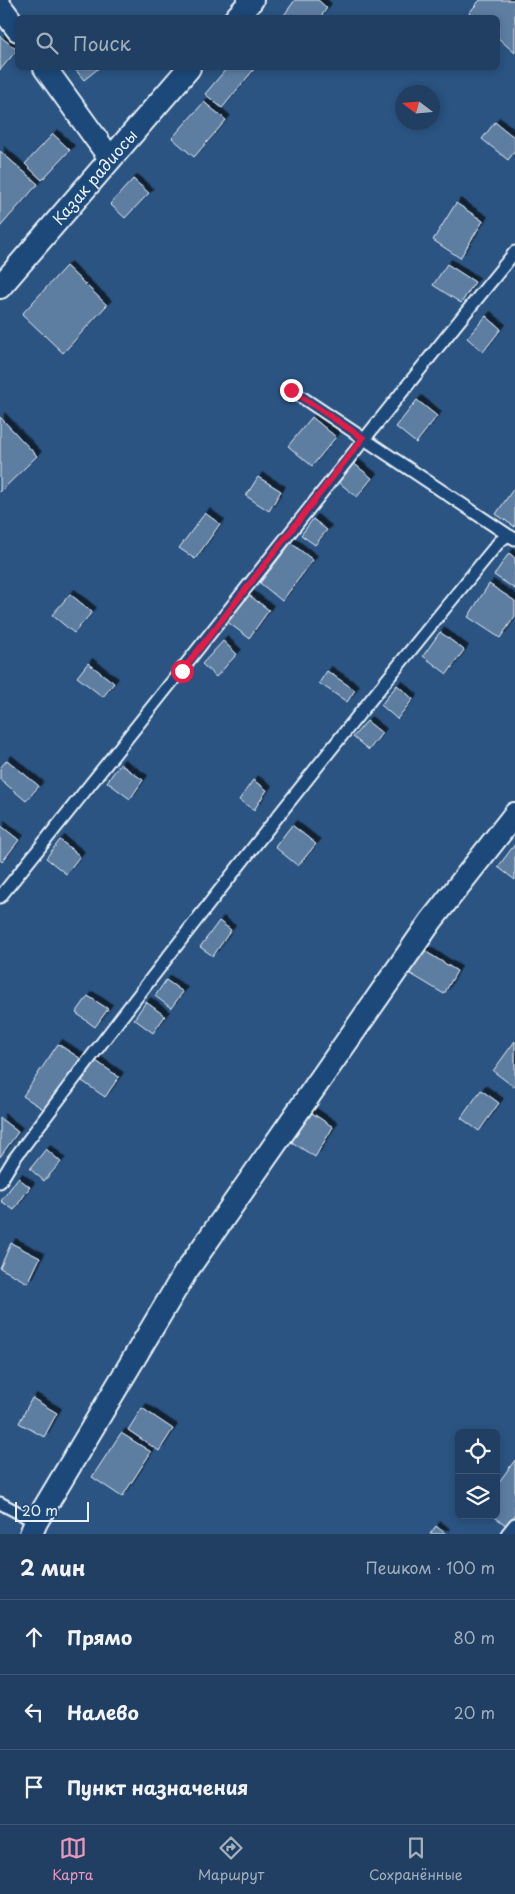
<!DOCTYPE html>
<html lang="ru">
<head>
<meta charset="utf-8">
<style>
	body { margin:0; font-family:"Playpen Sans",sans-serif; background:#284668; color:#f1f3f6 }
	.controls { position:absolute; right:15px; bottom:15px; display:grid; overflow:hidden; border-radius:8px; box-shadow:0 2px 8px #0003 }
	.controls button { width:45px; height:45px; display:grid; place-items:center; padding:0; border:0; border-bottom:1px solid #3d5877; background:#203f62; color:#f1f3f6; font:25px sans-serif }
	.compass { position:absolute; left:395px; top:85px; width:45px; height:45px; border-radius:50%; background:#203f62; box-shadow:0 2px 8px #0003; rotate:286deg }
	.scale { position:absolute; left:15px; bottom:12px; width:74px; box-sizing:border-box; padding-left:5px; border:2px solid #e8f1f8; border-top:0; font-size:14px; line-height:18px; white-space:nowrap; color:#e8f1f8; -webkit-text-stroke:4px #1f4a7a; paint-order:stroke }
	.stop { position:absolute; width:15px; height:15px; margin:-11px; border:4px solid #e11d48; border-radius:50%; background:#fff }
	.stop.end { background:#e11d48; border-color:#fff; box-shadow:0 1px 5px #0008 }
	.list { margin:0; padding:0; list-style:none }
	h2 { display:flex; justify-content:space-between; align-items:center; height:65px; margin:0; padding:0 20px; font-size:21px }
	h2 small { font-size:16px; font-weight:400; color:#a2afbe }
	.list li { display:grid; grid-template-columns:32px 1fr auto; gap:15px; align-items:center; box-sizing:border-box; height:75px; padding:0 20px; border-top:1px solid #3d5877 }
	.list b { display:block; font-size:19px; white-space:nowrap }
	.list em { font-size:16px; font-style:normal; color:#a2afbe }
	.icon { flex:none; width:28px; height:28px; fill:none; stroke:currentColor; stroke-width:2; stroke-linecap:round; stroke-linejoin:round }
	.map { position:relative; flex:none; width:515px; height:1534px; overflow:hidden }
	.search { position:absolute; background:#203f62; box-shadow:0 2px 8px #0003; left:15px; right:15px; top:15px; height:55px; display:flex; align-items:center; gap:12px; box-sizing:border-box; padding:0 18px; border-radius:8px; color:#a2afbe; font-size:19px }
	.sheet { height:290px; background:#203f62 }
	nav { display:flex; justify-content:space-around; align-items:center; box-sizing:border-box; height:70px; border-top:1px solid #3d5877; background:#203f62; font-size:14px; color:#a2afbe }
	nav a { display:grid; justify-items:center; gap:2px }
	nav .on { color:#e797bd }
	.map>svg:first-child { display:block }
</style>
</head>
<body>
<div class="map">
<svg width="515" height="1534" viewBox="0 0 515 1534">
	<defs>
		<filter id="shadow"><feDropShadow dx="4.5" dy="-4.5" stdDeviation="0" flood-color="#0009"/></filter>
	</defs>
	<rect width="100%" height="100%" fill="#2b5482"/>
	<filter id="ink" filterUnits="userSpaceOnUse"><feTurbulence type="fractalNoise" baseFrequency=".02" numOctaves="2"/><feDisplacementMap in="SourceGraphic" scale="10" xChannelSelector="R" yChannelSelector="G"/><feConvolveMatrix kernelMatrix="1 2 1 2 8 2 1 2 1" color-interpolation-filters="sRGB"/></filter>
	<g filter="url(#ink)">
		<path fill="#5d7da1" stroke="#e8f1f8" filter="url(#shadow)" d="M295 0H318L327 8 320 18H282Z
			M480 0H515V53L498 38V18H473L469 13Z
			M0 36 17 50 0 70Z
			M74 68H99L84 80Z
			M227 68H255L222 108 205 94Z
			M204 102 226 120 194 157 172 138Z
			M495 122 515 138V151L508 160 482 139Z
			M53 134 70 150 42 180 25 164Z
			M0 151 38 184 0 227Z
			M133 179 149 193 125 218 110 204Z
			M456 203 483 221 460 258 433 240Z
			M447 264 475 282 461 303 433 285Z
			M66 266 107 305 63 353 22 314Z
			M486 316 501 329 483 352 467 338Z
			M417 400 437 416 416 443 396 427Z
			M0 417 37 456 0 492Z
			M312 417 336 437 312 466 288 446Z
			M352 462 372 478 357 497 337 481Z
			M258 477 281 491 269 511 246 496Z
			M514 488 515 489V527L496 514Z
			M205 513 220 524 195 559 179 548Z
			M313 519 327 530 315 545 301 535Z
			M291 543 313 560 282 601 260 583Z
			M509 553 515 558V589L494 575Z
			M489 584 515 601V616L500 638 468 617Z
			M246 593 269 610 249 638 226 621Z
			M70 594 92 612 74 633 52 615Z
			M440 632 464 650 447 674 423 656Z
			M223 641 237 654 216 677 202 664Z
			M88 663 114 683 103 697 77 677Z
			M327 671 355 690 347 702 319 683Z
			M397 685 413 699 397 719 381 705Z
			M367 721 382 733 369 750 353 737Z
			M7 760 39 786 26 801 0 779V768Z
			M120 764 143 780 130 799 107 782Z
			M253 780 267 790 254 810 239 800Z
			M0 825 19 840 2 862 0 860Z
			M292 825 316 844 298 866 275 847Z
			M60 840 80 856 66 874 46 858Z
			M515 844V880L498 867Z
			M219 921 231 930 213 956 200 947Z
			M420 948 457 971 444 994 406 971Z
			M166 980 183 992 171 1008 155 996Z
			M88 996 108 1009 95 1027 76 1013Z
			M146 1002 165 1016 153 1033 134 1019Z
			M515 1041V1085L514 1087 493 1071Z
			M58 1044 81 1059 46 1111 23 1096Z
			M96 1061 119 1077 105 1097 82 1081Z
			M481 1090 499 1103 479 1131 461 1118Z
			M306 1109 333 1127 315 1157 287 1139Z
			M0 1118 18 1132 0 1157Z
			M46 1149 61 1162 44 1181 30 1169Z
			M18 1178 30 1187 14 1210 1 1201Z
			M11 1243 40 1258 28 1283 0 1268Z
			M32 1398 57 1413 44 1437 19 1423Z
			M142 1408 173 1429 159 1451 128 1430Z
			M121 1433 151 1452 122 1497 92 1477Z
			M515 1460V1515L507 1526 492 1515H496V1486Z
			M436 1526 446 1534H430Z"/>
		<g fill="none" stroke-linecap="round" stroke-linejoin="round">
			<defs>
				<path id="lane" d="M291 390 508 535
					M0 897C173 683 341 465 515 252
					M0 1182 14 1159C171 949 333 744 499 542L508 535 515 539
					M0 1503 36 1522
					M507 1534 515 1524"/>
				<g id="street">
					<path d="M0 6 18 30"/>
					<path d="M236 18 252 0"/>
					<path d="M45 68 110 158"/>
					<path id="s1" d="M0 287 189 68"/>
					<path d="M31 1534 36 1522 185 1273 431 921 515 814"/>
				</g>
			</defs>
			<use href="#lane" stroke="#e8f1f8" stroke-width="15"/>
			<use href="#street" stroke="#e8f1f8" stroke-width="26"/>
			<use href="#lane" stroke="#1f4a7a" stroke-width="11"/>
			<use href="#street" stroke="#1f4a7a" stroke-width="22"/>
		</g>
	</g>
	<g fill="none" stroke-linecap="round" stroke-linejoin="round" filter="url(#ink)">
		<path stroke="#e11d48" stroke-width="6" d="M182 671 363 438 291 390"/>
	</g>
	<g text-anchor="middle" stroke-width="5" stroke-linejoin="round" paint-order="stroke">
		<g font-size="16" fill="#e8f1f8" stroke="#1f4a7a">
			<text dy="6" stroke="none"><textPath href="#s1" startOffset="145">Казак радиосы</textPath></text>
		</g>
	</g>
</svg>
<div class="controls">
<button><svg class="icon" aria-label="locate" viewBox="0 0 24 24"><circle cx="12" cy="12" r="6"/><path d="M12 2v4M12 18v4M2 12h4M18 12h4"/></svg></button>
<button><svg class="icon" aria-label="layers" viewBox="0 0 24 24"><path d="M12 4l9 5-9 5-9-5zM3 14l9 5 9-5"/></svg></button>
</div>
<svg class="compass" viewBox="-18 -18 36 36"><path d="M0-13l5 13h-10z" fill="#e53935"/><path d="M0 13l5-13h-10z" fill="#a2afbe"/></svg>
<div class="scale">20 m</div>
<div class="stop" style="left:182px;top:671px"></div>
<div class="stop end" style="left:291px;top:390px"></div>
<div class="search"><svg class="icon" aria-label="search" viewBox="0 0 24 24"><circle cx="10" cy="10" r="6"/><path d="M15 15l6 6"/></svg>Поиск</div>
</div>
<section class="sheet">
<h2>2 мин<small>Пешком · 100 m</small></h2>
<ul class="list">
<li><svg class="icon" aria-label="ahead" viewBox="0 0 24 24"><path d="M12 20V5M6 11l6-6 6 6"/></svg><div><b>Прямо</b></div><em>80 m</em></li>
<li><svg class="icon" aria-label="left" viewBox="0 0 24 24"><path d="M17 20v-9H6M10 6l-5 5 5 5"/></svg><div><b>Налево</b></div><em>20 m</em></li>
<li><svg class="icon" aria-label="arrive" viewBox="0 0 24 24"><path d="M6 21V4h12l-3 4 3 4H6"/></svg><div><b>Пункт назначения</b></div></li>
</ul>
</section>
<nav>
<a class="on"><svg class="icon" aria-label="map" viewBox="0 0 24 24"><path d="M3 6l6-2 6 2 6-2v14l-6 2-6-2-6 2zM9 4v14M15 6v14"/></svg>Карта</a>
<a><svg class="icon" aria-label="directions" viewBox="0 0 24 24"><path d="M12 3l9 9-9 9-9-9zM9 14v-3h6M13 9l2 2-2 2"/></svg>Маршрут</a>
<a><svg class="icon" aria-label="saved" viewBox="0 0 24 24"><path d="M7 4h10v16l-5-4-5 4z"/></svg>Сохранённые</a>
</nav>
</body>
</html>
